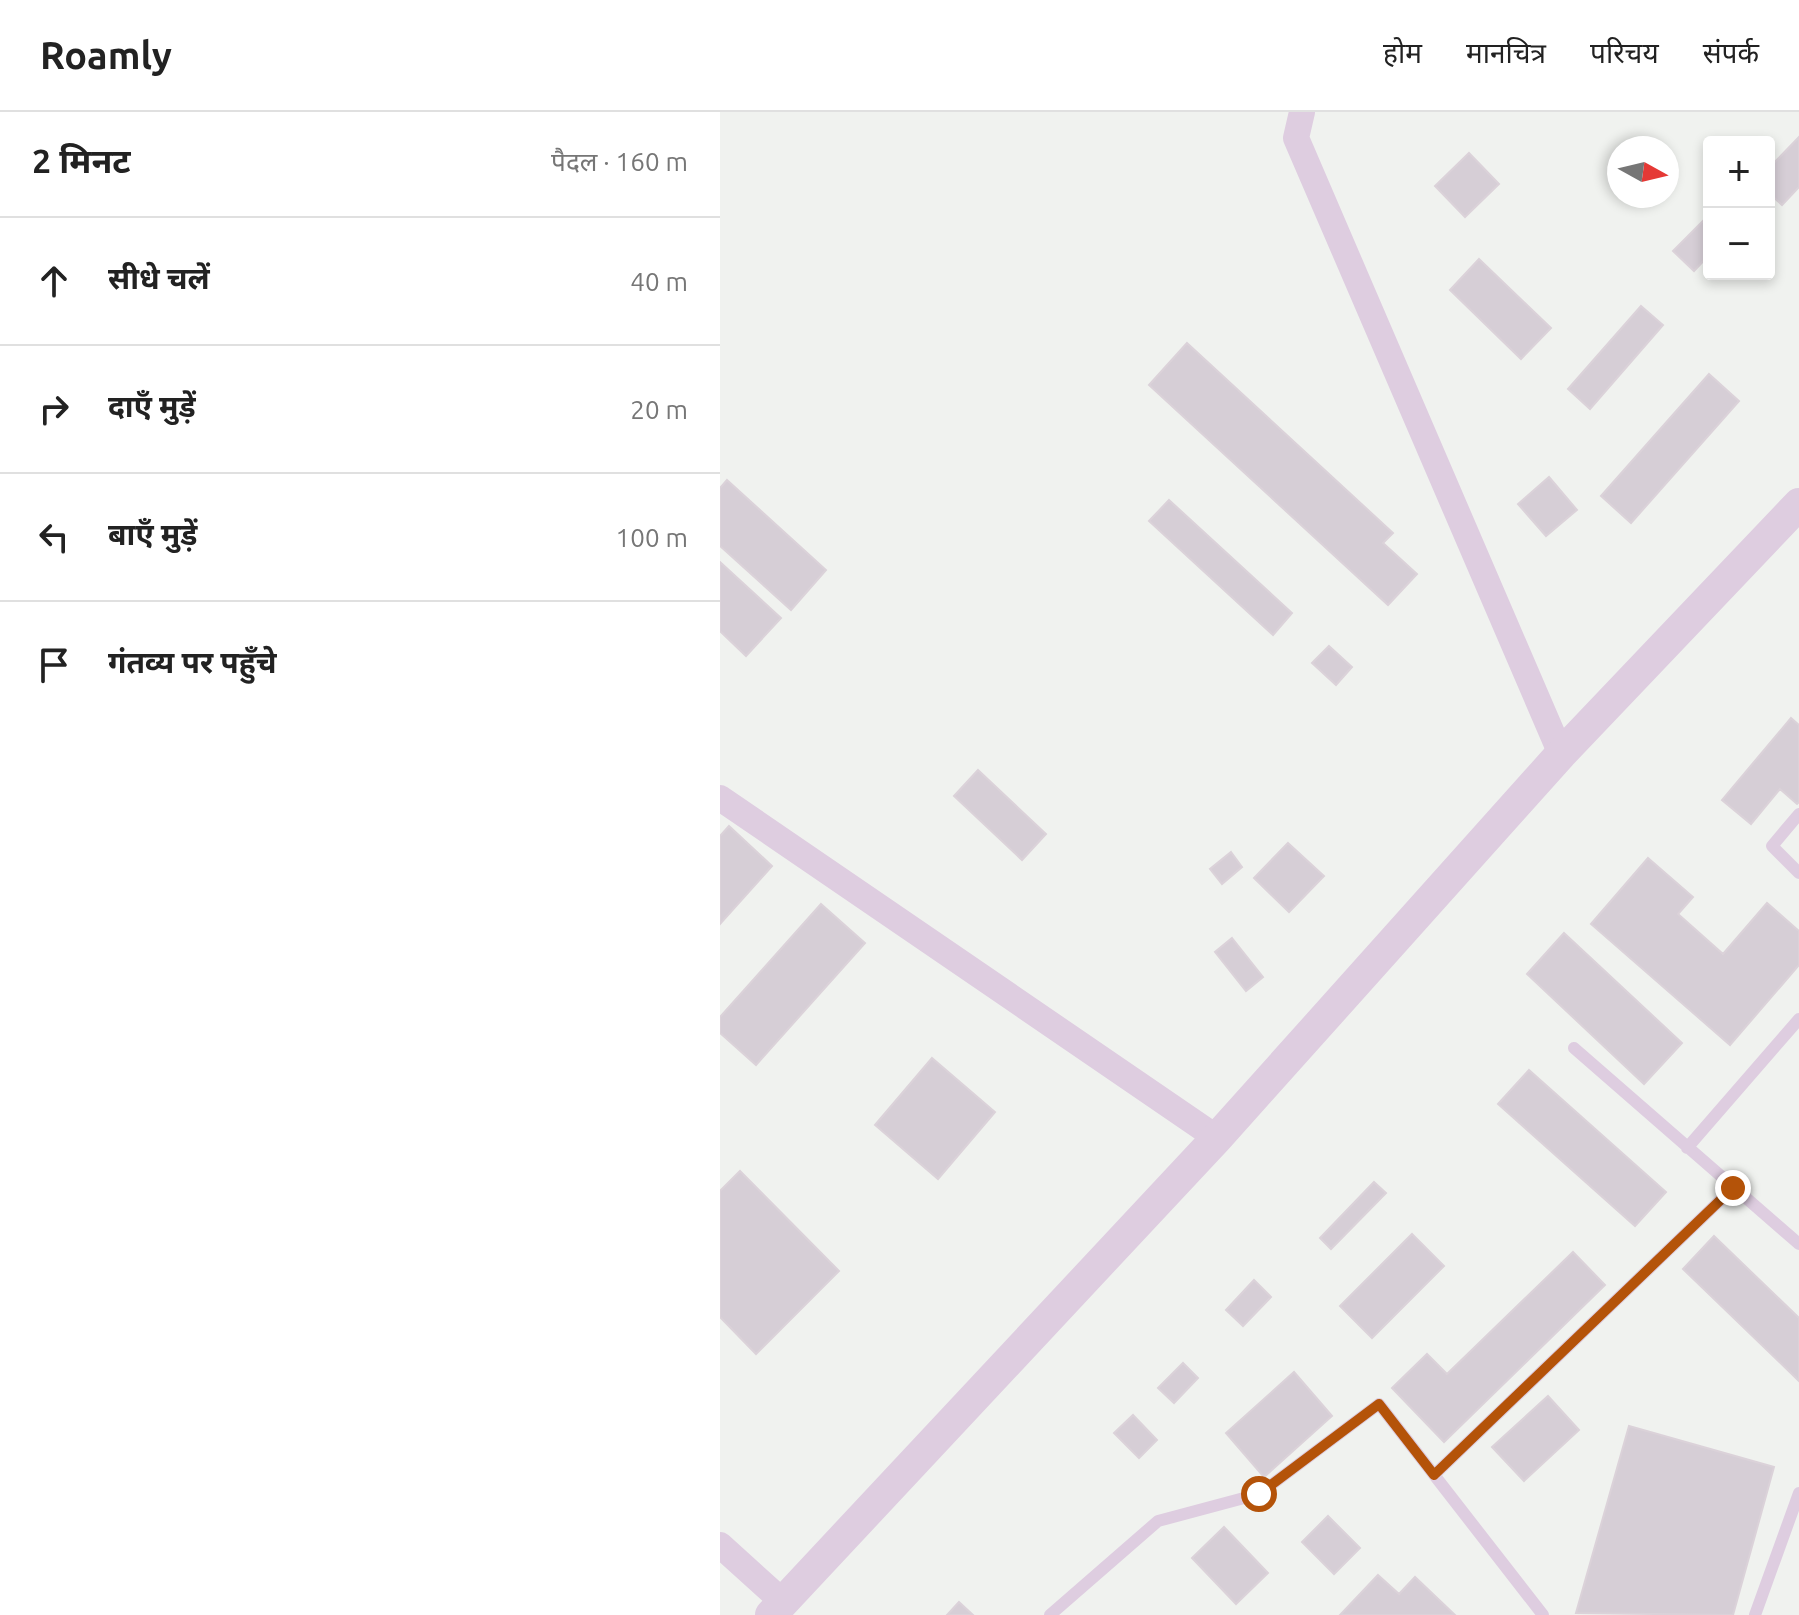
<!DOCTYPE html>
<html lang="hi">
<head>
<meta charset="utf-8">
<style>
	body { margin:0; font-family:Ubuntu,"Noto Sans Devanagari",sans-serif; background:#f2f2f2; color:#222 }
	.controls { position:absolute; right:24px; top:24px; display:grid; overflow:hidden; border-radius:8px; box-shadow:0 4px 12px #0003 }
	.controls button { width:72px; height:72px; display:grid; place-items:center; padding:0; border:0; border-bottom:2px solid #e0e0e0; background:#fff; color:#222; font:40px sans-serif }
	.compass { position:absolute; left:887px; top:24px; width:72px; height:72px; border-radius:50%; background:#fff; box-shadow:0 4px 12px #0003; rotate:98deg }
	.stop { position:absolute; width:24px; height:24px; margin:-18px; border:6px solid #b45309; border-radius:50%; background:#fff }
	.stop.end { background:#b45309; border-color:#fff; box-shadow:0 2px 8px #0008 }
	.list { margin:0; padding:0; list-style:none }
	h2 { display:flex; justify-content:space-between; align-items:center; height:104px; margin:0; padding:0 32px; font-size:34px }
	h2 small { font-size:26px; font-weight:400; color:#767676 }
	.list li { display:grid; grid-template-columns:52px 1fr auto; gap:24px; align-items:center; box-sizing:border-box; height:128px; padding:0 32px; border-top:2px solid #e0e0e0 }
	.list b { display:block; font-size:30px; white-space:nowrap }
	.list em { font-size:26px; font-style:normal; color:#767676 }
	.icon { flex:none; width:44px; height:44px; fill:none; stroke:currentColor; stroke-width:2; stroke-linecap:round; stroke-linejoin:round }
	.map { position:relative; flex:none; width:1079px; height:1503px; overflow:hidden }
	header { display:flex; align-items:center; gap:48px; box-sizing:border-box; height:112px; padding:0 40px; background:#fff; border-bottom:2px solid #e0e0e0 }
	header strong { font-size:38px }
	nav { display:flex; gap:44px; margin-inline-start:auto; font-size:28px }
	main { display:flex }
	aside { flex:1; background:#fff }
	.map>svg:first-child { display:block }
</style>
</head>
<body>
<header>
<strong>Roamly</strong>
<nav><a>होम</a><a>मानचित्र</a><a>परिचय</a><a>संपर्क</a></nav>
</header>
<main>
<aside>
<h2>2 मिनट<small>पैदल · 160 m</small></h2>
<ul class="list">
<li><svg class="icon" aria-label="ahead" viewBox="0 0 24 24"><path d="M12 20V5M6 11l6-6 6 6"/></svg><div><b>सीधे चलें</b></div><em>40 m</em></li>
<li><svg class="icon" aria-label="right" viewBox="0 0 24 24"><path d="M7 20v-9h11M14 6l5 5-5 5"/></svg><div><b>दाएँ मुड़ें</b></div><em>20 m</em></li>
<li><svg class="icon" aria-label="left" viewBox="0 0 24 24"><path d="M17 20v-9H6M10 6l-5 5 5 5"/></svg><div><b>बाएँ मुड़ें</b></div><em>100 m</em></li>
<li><svg class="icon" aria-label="arrive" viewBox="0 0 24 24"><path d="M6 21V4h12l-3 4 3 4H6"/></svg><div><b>गंतव्य पर पहुँचे</b></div></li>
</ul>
</aside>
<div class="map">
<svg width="1079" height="1503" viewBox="0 0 1079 1503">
	<rect width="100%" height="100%" fill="#f0f2ef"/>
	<path fill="#d6ced6" stroke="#dbd2d9" stroke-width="2" d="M1079 25V75L1062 93 1049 81V56Z
		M749 41 779 72 745 105 715 74Z
		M983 109 989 115V143L974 159 953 139Z
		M759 147 831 216 801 247 730 178Z
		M921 194 943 213 870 297 848 277Z
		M467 231 673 421 663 431 697 462 668 493 429 273Z
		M989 262 1019 289 911 411 881 384Z
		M829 365 857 398 826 424 798 392Z
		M7 368 106 458 71 498 0 434V376Z
		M449 388 572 501 553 523 429 409Z
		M0 450 61 506 26 544 0 519Z
		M609 534 632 555 616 573 592 551Z
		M1071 606 1079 613V690L1077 692 1060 677 1031 712 1002 688Z
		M258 658 326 722 302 748 234 684Z
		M9 714 52 754 0 812V724Z
		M568 731 604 764 569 800 534 766Z
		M511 740 522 755 502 772 490 757Z
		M928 746 973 785 958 802 1003 842 1047 791 1079 819V853L1010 933 871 812Z
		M101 792 145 831 36 953 0 921V905Z
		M844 821 962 931 924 972 807 862Z
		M512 826 543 865 526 879 495 840Z
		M212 946 275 1000 218 1067 155 1013Z
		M809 958 946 1080 915 1114 778 992Z
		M20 1059 119 1159 36 1242 0 1205V1079Z
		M654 1070 666 1081 611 1137 600 1126Z
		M692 1122 724 1154 652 1226 620 1194Z
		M994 1124 1079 1206V1269L963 1157Z
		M853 1140 885 1173 724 1330 672 1276 707 1242 727 1262Z
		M534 1168 551 1185 523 1214 506 1198Z
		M463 1251 478 1266 454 1291 438 1276Z
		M574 1260 612 1304 544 1365 506 1321Z
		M828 1284 859 1318 804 1369 772 1335Z
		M413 1303 437 1328 419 1346 394 1321Z
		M909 1314 1054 1355 1013 1503 856 1501Z
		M608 1404 640 1436 614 1462 582 1430Z
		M504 1415 548 1461 516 1492 472 1446Z
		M658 1463 679 1482 695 1465 735 1503H620Z
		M239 1490 253 1503H227Z"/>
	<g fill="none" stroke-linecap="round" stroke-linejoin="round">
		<path stroke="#decde0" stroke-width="12" d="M1079 702 1052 734 1079 761
			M854 936 1079 1132
			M967 1036 1079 907
			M714 1363 1013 1076
			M330 1503 438 1409 539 1382 659 1292 823 1503
			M1035 1503 1079 1381"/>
		<path stroke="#decde0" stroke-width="26" d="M582 0 576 26 841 642
			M0 686 497 1026
			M0 1433 63 1490"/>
		<path stroke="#decde0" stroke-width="32" d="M51 1503 497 1026 841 642 1079 392"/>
	</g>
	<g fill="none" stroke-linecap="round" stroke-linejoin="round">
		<path stroke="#b45309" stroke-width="10" d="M539 1382 659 1292 714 1363 1013 1076"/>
	</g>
</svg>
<div class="controls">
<button>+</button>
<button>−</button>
</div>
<svg class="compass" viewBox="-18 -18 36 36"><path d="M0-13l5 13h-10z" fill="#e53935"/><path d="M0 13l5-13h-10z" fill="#767676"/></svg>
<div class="stop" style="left:539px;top:1382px"></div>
<div class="stop end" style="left:1013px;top:1076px"></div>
</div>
</main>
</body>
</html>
